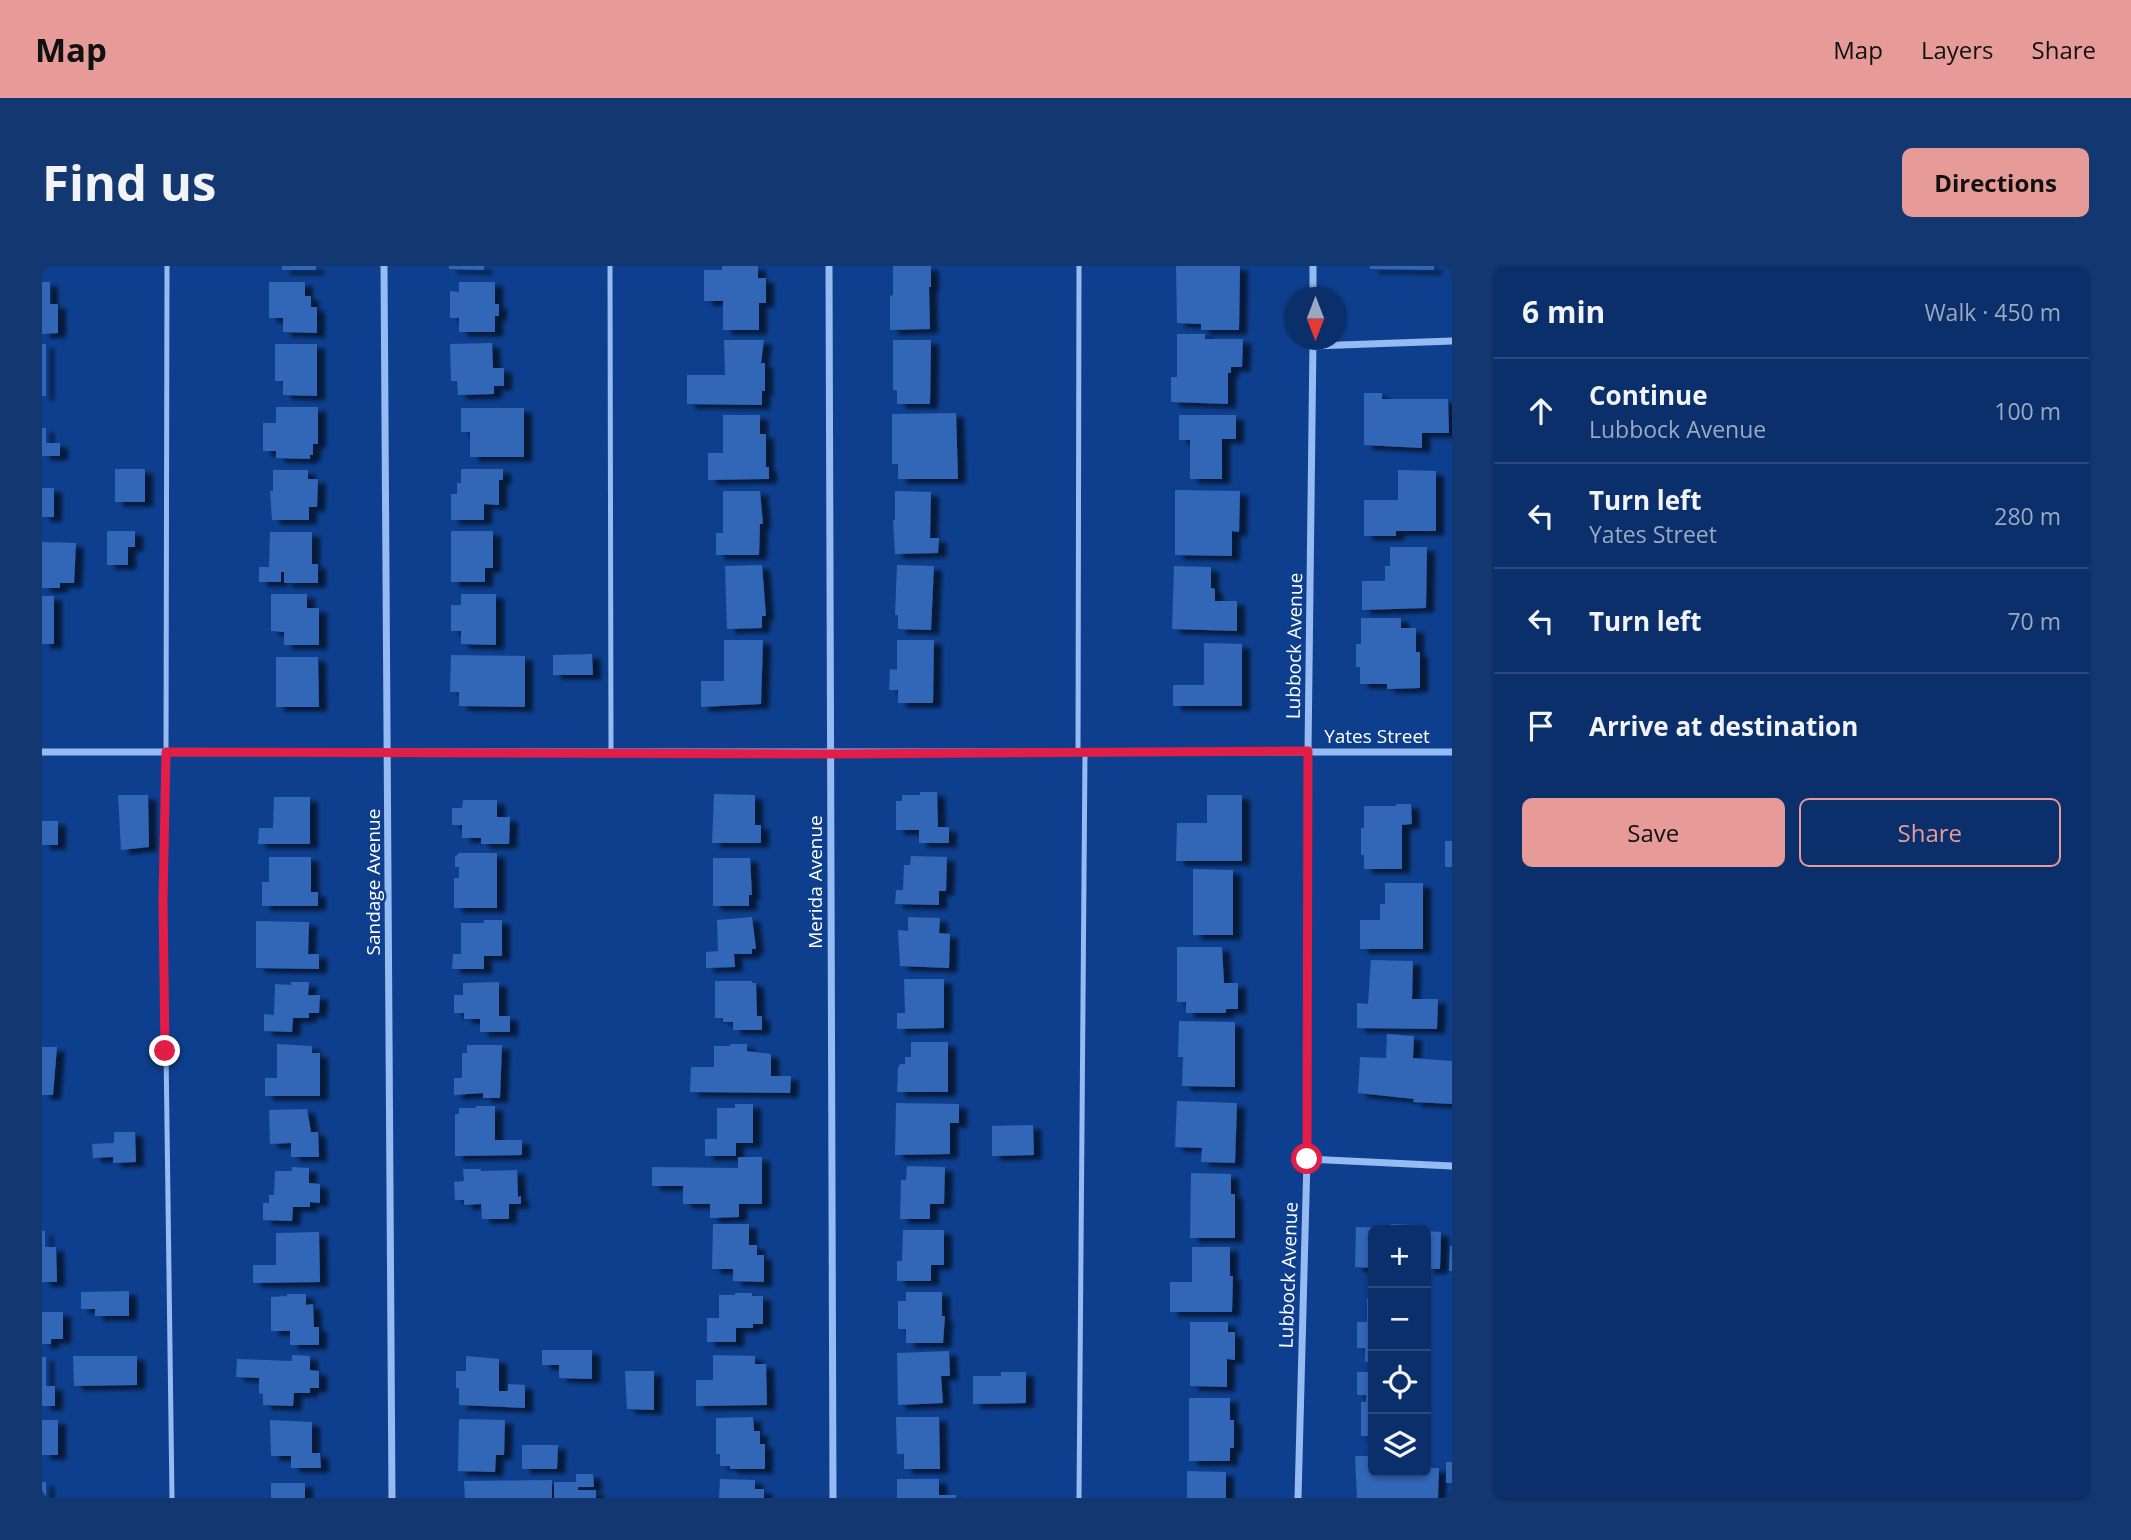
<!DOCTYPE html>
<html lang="en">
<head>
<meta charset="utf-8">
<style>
	body { margin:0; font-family:"Open Sans",sans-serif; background:#133770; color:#f1f3f6 }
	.controls { position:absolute; right:21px; bottom:21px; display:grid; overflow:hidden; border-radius:10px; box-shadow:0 2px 5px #0004 }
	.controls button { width:63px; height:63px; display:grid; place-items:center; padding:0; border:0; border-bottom:2px solid #2a4a7e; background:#0a2f6a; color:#f1f3f6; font:35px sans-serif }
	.compass { position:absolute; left:1242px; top:21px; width:63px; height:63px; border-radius:50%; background:#0a2f6a; box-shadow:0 2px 5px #0004; rotate:180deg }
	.stop { position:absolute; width:21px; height:21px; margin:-16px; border:5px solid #e11d48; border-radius:50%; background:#fff }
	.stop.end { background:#e11d48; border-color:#fff; box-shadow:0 2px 7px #0008 }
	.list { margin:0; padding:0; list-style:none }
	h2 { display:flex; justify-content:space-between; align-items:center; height:91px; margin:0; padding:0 28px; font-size:30px }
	h2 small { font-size:23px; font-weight:400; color:#99a9c1 }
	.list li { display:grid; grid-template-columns:46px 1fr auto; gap:21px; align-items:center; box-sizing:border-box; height:105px; padding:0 28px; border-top:2px solid #2a4a7e }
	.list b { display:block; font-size:26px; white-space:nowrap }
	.list p { margin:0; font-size:23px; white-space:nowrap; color:#99a9c1 }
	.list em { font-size:23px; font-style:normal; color:#99a9c1 }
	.actions { display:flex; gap:14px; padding:21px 28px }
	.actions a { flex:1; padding:16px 0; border:2px solid #e69b98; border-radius:10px; text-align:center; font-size:24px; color:#e69b98 }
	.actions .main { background:#e69b98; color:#111 }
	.icon { flex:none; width:38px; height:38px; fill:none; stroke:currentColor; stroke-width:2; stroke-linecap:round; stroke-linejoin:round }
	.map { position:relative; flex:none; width:1410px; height:1232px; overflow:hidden; border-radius:10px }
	header { display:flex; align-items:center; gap:42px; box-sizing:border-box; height:98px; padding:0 35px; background:#e69b98; color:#111 }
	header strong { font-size:33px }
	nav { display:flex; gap:38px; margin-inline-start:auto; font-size:24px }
	.intro { display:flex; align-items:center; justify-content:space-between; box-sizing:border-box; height:168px; padding:0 42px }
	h1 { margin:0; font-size:49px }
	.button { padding:18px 32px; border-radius:10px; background:#e69b98; color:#111; font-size:24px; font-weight:700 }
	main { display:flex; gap:42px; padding:0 42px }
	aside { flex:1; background:#0a2f6a; border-radius:10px; box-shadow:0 2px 5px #0004 }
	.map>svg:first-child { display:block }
</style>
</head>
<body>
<header>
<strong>Map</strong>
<nav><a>Map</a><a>Layers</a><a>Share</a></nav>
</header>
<div class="intro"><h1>Find us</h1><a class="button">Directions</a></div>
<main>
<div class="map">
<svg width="1410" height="1232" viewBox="0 0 1410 1232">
	<defs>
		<filter id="shadow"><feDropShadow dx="8" dy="4.5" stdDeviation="2" flood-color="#0009"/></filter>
	</defs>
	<rect width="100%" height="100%" fill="#0e3f8e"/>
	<path fill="#3266b6" filter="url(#shadow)" d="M240 0H274V4H240Z
		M407 0H442V4L407 3Z
		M680 0H716V12H724V37H717V64H681V35H662V4H680Z
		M851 0H889V21H887L888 63 848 64V30L851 29Z
		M1134 0H1198L1197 64H1159V58L1135 57Z
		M1328 0H1392V4L1328 3Z
		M0 16H8V38H16V67L0 68Z
		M227 16H263V30H269V41H275V67L241 66V52H227Z
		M417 16H453V38H457V50H453V66H417V52H408V25L417 26Z
		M1135 68H1163V73H1201L1200 101H1189V107H1186V138L1129 136V111H1135Z
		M682 74H722L719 97H723V125H720V139L645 138V109H683Z
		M851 74H889L888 138H855V124H851Z
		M450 77 451 102H462V120H452V128L416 129 415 115H409L408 78Z
		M0 78H4V130H0Z
		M233 78H275V130L241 129V115H233Z
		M1322 127H1340V133H1406L1407 167H1380V182L1322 179Z
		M234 141H276V178H271V189H268V193L234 192V185H221V157H234Z
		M419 142H482V191H428V166H419Z
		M914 147 916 213H856V198H850V148Z
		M681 149H718V168H724V201H727V213L666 214V187H681Z
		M1137 149H1194V173H1180V213H1148V174H1137Z
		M0 162H4V177H18V190H0Z
		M73 203H103V236H73Z
		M419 203H461V214H457V239L442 238V254H409V228H415V217H419Z
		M231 204H266V213H276L275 241H267V254H230L228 225H231Z
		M1356 204 1394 205V265H1354V270H1322V234H1356Z
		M0 222H12V251H0Z
		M1133 224 1198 225 1197 266 1190 265V290L1133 289Z
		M681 225H718L721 258H718L717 289H674V267H681Z
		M853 225 889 226 888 272H897L896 287 853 288 851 254H853Z
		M65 265H93V281H86V299H65Z
		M409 265H451V302H443V316H409Z
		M228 266H270V298H276V317H242V306H239V316H217V301H227Z
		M0 276 34 277 32 317H18V322H0Z
		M1348 281H1385L1384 342 1320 344V315H1343V300H1348Z
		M720 299 724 350H720V362L685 363 683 300Z
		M855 299 892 300 889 364 856 363V349H853Z
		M1132 300 1169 301V322L1173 323V335H1195V365L1130 363Z
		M229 328H265V342H277V379H242V366L229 365Z
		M419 328H454V379L419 378V365H409V339H419Z
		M0 330H12V378H0Z
		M1319 352H1359V362H1374V386H1378V422L1345 423V418H1318V401H1314V378H1319Z
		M682 374H721L719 438 659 441V415H682Z
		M855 374H892L891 437H856V424H847L848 403 855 404Z
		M1162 377 1200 378V440H1131V419H1162Z
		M550 388 551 409H511V389Z
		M409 389 483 390V441L417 440V426H408Z
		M234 391H276L277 441H234Z
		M878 526H895L896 561H907V577H877V564H854V535H860V529H878Z
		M672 528 713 529V559H719V577H670Z
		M76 529H106L107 581 79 584Z
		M1165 529H1200V595H1134L1135 557H1165Z
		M232 531H268V578H216L217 562H231Z
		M421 534H455V551H468L467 578H439V572H420V559H410V542H420Z
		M1354 538H1369L1370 558 1360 559V603H1322V589H1319V562H1322V540H1354Z
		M0 555H16V579H0Z
		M1403 575H1410V601H1403Z
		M417 587H455V642H412V612H417V601H413V591Z
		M869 590 905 591 904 625H897V639L853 638 854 624H861L862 599H868Z
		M227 591H269V626H276V640H220V616H227Z
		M671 592H708L710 629H707V640H671Z
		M1151 603 1191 604V669H1151Z
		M1343 617H1381V683H1318V654H1338V638H1343Z
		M710 651 714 683H710V688H692L693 701 664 702V686L676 685 675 654Z
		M866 651 898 652 897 667 908 668 907 702 858 700 856 664 866 665Z
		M442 654H460V690H442V703H410L411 688H419V657H442Z
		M214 655 267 656 266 688H277V703L214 702Z
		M1135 681H1180L1182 717H1196V743H1184V747H1144V736H1135Z
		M1329 694 1371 695 1370 733H1396L1395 763 1315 762V737L1326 738Z
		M862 713H902V762L855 763V747H863Z
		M673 715H710V717H714L715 750H720V764H691V756H681V752H673Z
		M249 716H267L266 729H278L277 747H267V752H251L250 766 222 765V748L232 749 233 718 249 719Z
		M457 716V750H468V766H438V753H422V747H412V729H421V717Z
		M1137 755 1193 756V821L1140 820 1141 791H1136Z
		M1345 768 1372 770 1371 792 1410 795V838L1371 836 1372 833 1316 827 1318 791 1344 792Z
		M869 776H906V826H855L856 802 858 798H863V791H869Z
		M235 778 270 780V787H278V830H223V812H235Z
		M688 778H705V785L729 788V810H749L748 827 648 826 649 801H672V780H688Z
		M425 779H460L458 832H441V827L412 829V812H420V787H425Z
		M0 781H15L11 829H0Z
		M1135 835 1195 837 1193 897 1159 896 1160 882 1133 881Z
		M854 837 917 838V857H908V888L853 889Z
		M693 838H711V877H694V890H663V873H675V842H693Z
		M434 840H453V874H480V889L413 890V848H417V842H434Z
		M265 843 269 866H276L277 891H249V877L228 878 227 844Z
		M991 859 992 889 950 890V860Z
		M72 866H93L94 896 71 897V891L51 892 50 878 72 877Z
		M696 891H720V938H697V951L668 952V938H641V920H610V901L696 902Z
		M865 900 903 901 902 938H888V953H858L859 914H864Z
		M250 901 267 902V917L278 918V937L268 936V941H251L250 955 221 954V937H227V929H232L233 905H250Z
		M421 903H439V905L475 904 476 931 479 930V938H467V953H440L439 938 422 939V934H413L412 916 422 915Z
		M1149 907 1189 908V928H1193V972H1148Z
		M671 958H707V979H715V989H722V1016L691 1015V1003H670Z
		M1349 958 1372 959V964H1331V1002L1313 1001 1314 961 1349 962Z
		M861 964H902V999H889V1015H855V995H860Z
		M0 965H3V981H14L15 1016H0Z
		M1384 965 1399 966 1398 1003H1384Z
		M277 966 278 1016 211 1017V999H234V967Z
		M1408 980H1410V1005H1407Z
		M1150 981H1188V1010H1191L1190 1046H1128V1016H1150Z
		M87 1025V1050H53V1043H39V1026Z
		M864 1026H900V1050H903L901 1077H864V1063H856V1035H864Z
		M693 1027H710V1030H721V1058H711V1062H694V1076H665V1052H677V1029H693Z
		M245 1028H264V1039L271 1038 272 1061H277V1079H248V1065H229V1031L245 1030Z
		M1325 1032H1331V1096H1323V1082H1315V1056H1325Z
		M0 1046H21V1073H9V1078H0Z
		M1148 1056H1186V1066H1193V1094L1185 1093V1121L1148 1120Z
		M500 1084H550V1113L517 1112V1099H500Z
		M907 1085 908 1110H899L901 1137 856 1139 855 1087Z
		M250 1089 268 1090V1104L277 1105V1122H268V1127H252L251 1140 221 1139V1128L217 1127V1112L194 1111 195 1093 250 1095Z
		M671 1089 713 1090V1098H724L725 1139 654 1140V1114H671Z
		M31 1090H95V1119L32 1120Z
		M424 1090 457 1093V1125H466V1118L483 1119V1142L417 1139V1122H414V1105H424Z
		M0 1091H4V1120H13V1140H0Z
		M583 1105H612V1144L585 1143Z
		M959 1106H984V1137L931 1138V1110H959Z
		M1315 1106H1331V1170H1319V1136H1324V1129H1315Z
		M1147 1132H1188V1154H1192V1182H1188V1195H1147Z
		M711 1151 712 1165H718V1178H723V1203H688V1200H678V1188H674V1152Z
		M854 1151H897L898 1203H862V1188H855Z
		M417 1153 463 1154 462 1189H454L453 1206 416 1205Z
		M0 1154H16V1189H0Z
		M228 1154 270 1156V1187H278L279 1202H249V1190H229Z
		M480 1179H516L515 1203H480Z
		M1313 1190H1331V1206H1384V1202H1397L1396 1232H1315Z
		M1404 1196H1410V1217H1404Z
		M1145 1205 1184 1206V1232H1145Z
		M534 1208H551L552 1221H536V1224H554V1232H512V1216H534Z
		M678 1213 713 1214V1223H722V1232H677Z
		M855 1213H897V1229H914V1232H855Z
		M510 1214V1232H423L422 1215Z
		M0 1216H4V1232H0Z
		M229 1217H263V1232H229Z"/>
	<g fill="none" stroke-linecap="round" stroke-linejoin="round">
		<path stroke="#96bbf3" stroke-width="5" d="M125 0 124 487 122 635 130 1232
			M568 0 569 487
			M1036 487 1037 0
			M1037 1232 1043 487"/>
		<path stroke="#96bbf3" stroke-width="7" d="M342 0 350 1232
			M787 0 791 1232
			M1271 32V0
			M1271 80 1410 75
			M0 486H1410
			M1265 893 1410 900
			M1256 1232 1265 893 1266 485 1271 74"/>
	</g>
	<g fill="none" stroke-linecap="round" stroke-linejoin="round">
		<path stroke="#e11d48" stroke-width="9" d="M123 785 121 635 124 486 789 488 1266 485 1265 893"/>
	</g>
	<g text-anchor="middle" stroke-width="5" stroke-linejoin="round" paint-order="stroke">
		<g font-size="19" fill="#fff" stroke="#0e3f8e">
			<text transform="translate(1252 380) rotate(-89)" y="7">Lubbock Avenue</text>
			<text x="1335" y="477">Yates Street</text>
			<text transform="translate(331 616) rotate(-90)" y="7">Sandage Avenue</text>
			<text transform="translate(773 616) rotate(-90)" y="7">Merida Avenue</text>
			<text transform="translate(1246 1009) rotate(-88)" y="7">Lubbock Avenue</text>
		</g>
	</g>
</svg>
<div class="controls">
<button>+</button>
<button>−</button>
<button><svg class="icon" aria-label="locate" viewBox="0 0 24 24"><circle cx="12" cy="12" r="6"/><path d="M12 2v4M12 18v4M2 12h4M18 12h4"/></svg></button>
<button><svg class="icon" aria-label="layers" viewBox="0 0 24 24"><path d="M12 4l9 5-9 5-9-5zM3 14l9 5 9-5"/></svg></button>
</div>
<svg class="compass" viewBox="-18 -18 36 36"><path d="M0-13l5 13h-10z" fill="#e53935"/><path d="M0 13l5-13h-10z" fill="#99a9c1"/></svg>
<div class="stop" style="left:1265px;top:893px"></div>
<div class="stop end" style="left:123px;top:785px"></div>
</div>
<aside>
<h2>6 min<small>Walk · 450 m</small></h2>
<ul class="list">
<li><svg class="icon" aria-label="ahead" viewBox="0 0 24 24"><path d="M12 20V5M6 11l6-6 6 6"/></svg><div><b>Continue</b><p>Lubbock Avenue</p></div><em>100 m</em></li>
<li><svg class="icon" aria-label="left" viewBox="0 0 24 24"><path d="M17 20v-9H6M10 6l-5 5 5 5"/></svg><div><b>Turn left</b><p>Yates Street</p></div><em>280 m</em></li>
<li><svg class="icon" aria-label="left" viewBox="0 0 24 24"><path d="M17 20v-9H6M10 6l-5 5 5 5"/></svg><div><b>Turn left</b></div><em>70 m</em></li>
<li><svg class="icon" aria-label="arrive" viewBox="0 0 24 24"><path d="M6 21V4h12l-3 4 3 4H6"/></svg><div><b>Arrive at destination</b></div></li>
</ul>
<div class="actions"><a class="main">Save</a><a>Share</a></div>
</aside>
</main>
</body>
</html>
